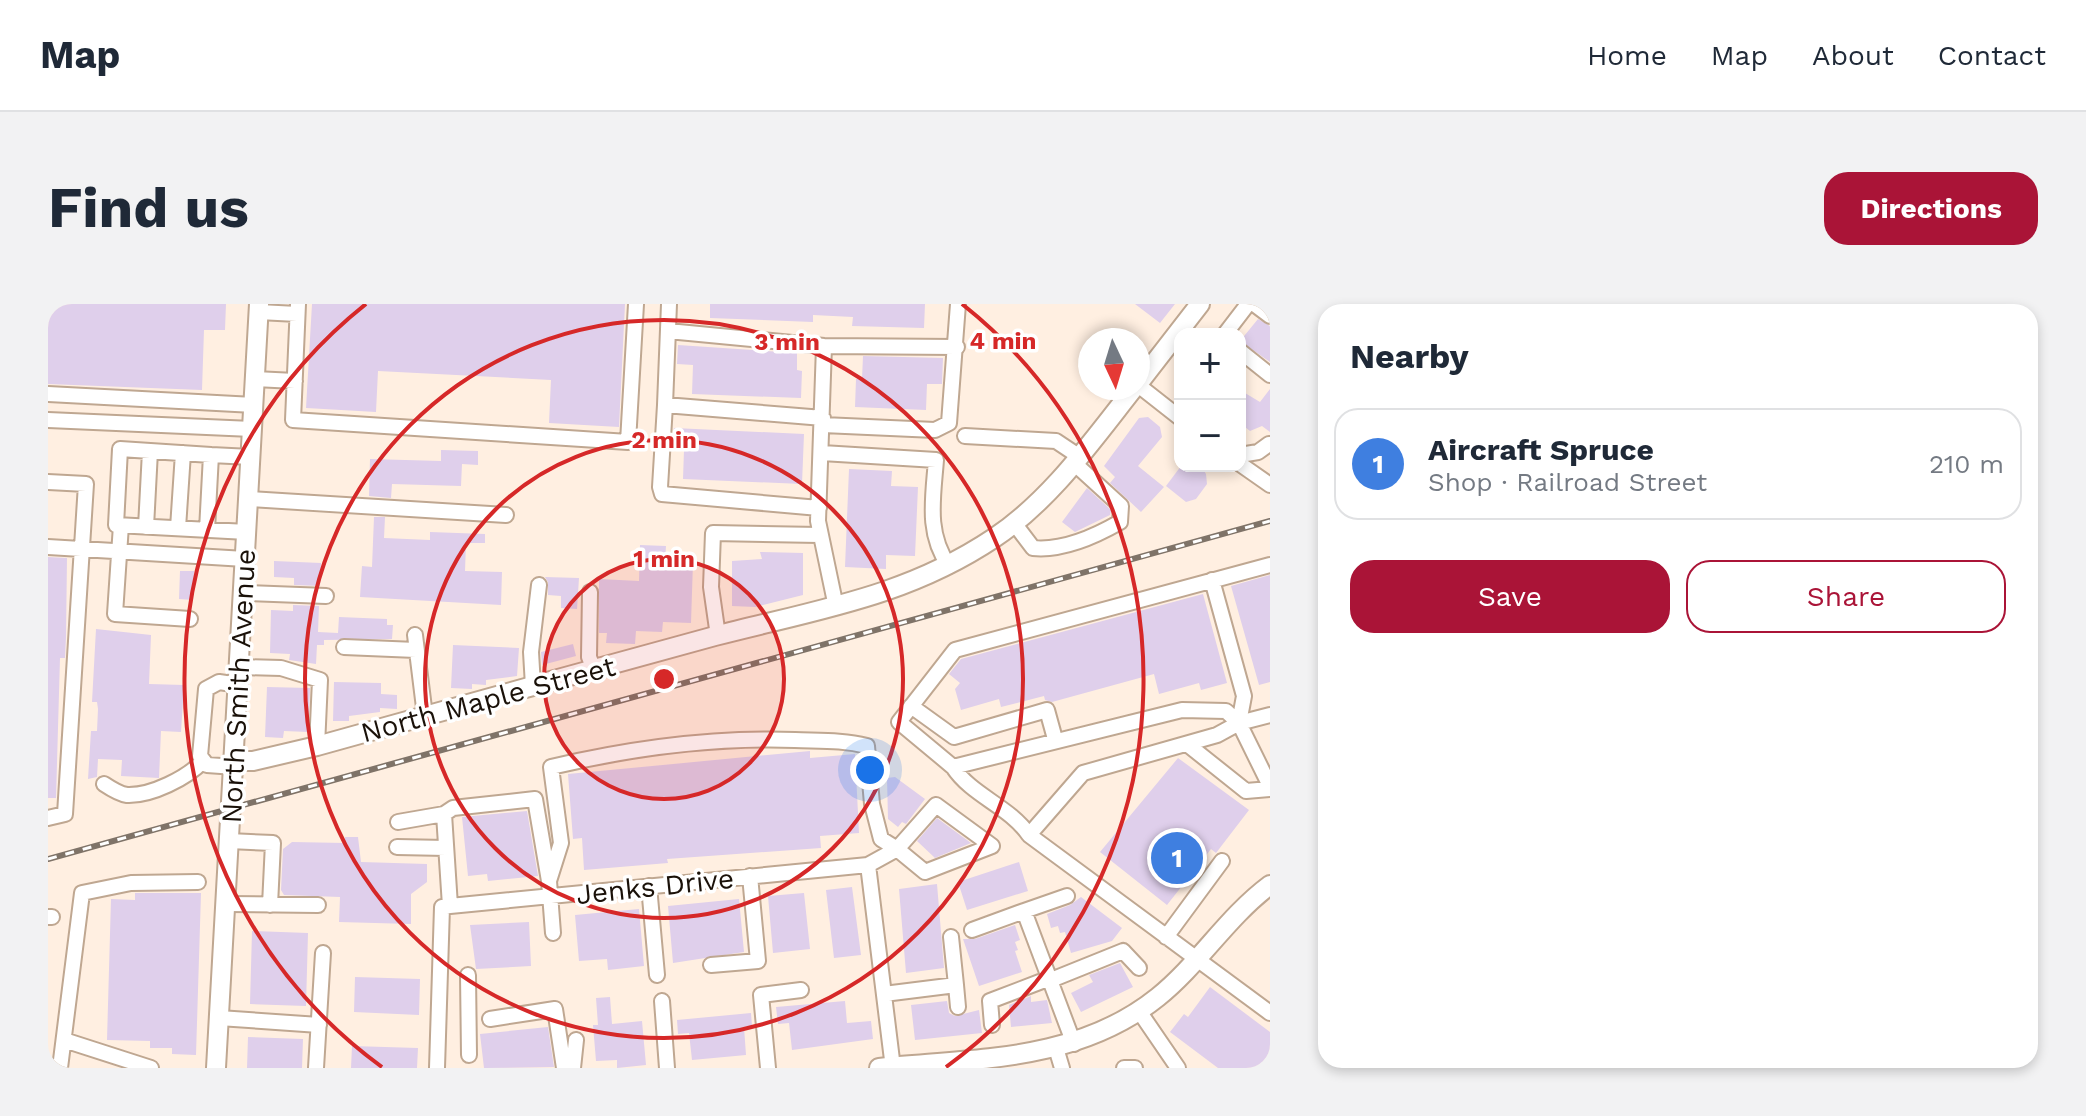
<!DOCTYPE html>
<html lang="en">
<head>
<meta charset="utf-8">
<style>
	body { margin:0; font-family:"Work Sans",sans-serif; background:#f2f2f3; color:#1f2937 }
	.controls { position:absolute; right:24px; top:24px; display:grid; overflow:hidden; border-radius:16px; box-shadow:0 4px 12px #0003 }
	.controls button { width:72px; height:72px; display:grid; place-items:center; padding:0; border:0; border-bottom:2px solid #e0e1e3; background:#fff; color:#1f2937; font:40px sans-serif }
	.compass { position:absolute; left:1030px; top:24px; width:72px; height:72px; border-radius:50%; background:#fff; box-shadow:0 4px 12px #0003; rotate:176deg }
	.you { position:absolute; left:822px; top:466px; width:28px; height:28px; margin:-20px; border:6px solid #fff; border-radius:50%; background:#1a73e8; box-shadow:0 0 0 12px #1a73e833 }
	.badge { display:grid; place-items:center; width:52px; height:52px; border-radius:50%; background:#aa1437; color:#fff; font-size:26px; font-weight:700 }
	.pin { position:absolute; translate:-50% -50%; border:4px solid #fff; box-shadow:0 2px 8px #0006 }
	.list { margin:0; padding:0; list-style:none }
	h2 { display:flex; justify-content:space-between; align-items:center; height:104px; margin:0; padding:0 32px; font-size:34px }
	h2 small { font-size:26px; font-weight:400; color:#747a83 }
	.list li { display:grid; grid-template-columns:52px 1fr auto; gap:24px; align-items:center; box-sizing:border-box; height:112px; margin:0 16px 16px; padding:0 16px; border:2px solid #e0e1e3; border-radius:24px }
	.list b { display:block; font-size:30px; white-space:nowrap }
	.list p { margin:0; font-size:26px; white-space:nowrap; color:#747a83 }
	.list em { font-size:26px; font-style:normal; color:#747a83 }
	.actions { display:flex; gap:16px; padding:24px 32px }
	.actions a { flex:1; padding:18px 0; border:2px solid #aa1437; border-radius:24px; text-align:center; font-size:28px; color:#aa1437 }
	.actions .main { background:#aa1437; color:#fff }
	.map { position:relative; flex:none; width:1222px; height:764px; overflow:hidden; border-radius:24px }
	header { display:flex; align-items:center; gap:48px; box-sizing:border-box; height:112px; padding:0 40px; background:#fff; border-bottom:2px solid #e0e1e3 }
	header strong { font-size:38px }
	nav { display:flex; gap:44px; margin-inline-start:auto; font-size:28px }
	.intro { display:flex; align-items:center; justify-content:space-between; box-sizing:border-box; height:192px; padding:0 48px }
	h1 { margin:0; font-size:56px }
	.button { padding:20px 36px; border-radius:24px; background:#aa1437; color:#fff; font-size:28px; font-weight:700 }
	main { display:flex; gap:48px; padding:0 48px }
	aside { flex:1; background:#fff; border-radius:24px; box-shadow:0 4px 12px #0003 }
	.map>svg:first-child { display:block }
</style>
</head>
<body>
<header>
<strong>Map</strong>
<nav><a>Home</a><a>Map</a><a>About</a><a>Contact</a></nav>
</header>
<div class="intro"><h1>Find us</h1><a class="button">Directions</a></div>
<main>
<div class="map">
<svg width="1222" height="764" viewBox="0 0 1222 764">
	<rect width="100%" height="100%" fill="#ffefe1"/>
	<path fill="#dfcfeb" d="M0 0H178L177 26H156L154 86 0 80Z
		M264 0H577L571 123 501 119 503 76 330 67 328 108 258 104Z
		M662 0H877L876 24 804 22 805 13 765 11V18L662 14Z
		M1087 0H1127L1112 19Z
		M1210 15 1222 22V58L1192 37Z
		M630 41 749 49V66L754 67 753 94 644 90 645 61 629 60Z
		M815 52 895 54 894 80H879L878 106 807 103 808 75H814Z
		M1222 85V128L1214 122 1202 127 1192 119V86L1212 98Z
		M1100 113 1112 123 1114 133 1090 162 1116 183 1093 208 1062 179 1067 173 1056 162 1091 114Z
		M626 124 756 130 754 180 635 175 636 146H624Z
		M393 146 430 147V161L414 160 413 182 344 180 343 194 321 192 322 155 393 157Z
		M1133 162H1153L1158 170 1159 180 1148 195 1138 198 1118 182Z
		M801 165 844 167 843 182 870 183 867 252 838 251V265L797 263Z
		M1039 184 1063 206 1062 211 1027 228 1014 218Z
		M326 213H337L336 234 382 236V228L437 230V239H418L417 267 454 268 453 301 312 293 314 262 324 263Z
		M592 241 618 242 617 257 645 258 643 319 615 318 614 328 588 327 587 340 558 339 559 329H551V275L591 277Z
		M712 248 755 249V291L707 303 684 302V257L714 255Z
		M0 253 19 254 18 333 17 354H12L8 494H0Z
		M226 257 273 259 272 282 246 281V274L226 273Z
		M132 267H146L145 296 131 295Z
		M1222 271V378L1211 381 1183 282Z
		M497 273 531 274 529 305 513 304V292L500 291V278Z
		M1155 290 1179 379 1153 386 1151 379 1111 390 1106 370 1004 398 997 396 996 392 953 403 951 395 913 406 907 385 912 379 901 370 913 355Z
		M245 301 271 302 270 328 290 329 291 313 339 315V321H345L344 335 276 336V341H269L268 360 241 356 242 350 222 349 223 306 245 307Z
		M48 325 103 331 101 380 136 381 133 428 113 427 111 474 73 472 74 456 50 455 49 473 40 475 43 427H49L50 405 49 398H44Z
		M525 340 528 352 494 361 493 348Z
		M405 341 471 344 469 372 438 376V381L424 380V385L403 384Z
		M286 378 333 379V390L349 391V405L332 404V408L301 412V417H285Z
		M219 383 262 384 260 428 236 427 235 434 217 433Z
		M762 447V454L807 450 811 529 772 532 773 544 619 555 620 559 536 566 534 534 525 535 520 470Z
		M1130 454 1201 506 1168 549 1163 545 1119 601 1052 548Z
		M847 473 877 495 858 520 854 518 850 523 840 515 839 474Z
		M479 507 490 572 440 577 439 570 420 572 414 513Z
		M889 514 923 539 887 554 869 537Z
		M297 533H310L313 558 379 560V578L363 590V620L291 618 292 593 236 591 233 586 235 545 244 538 297 539Z
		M971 558 980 587 919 606 910 578Z
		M889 580 896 664 858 669 851 585Z
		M804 583 813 651 786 654 778 586Z
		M87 589H153L148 751 124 750V744H102V737L59 736 63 595 87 596Z
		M756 589 762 645 725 649 720 592Z
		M1033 593 1074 624 1064 637 1023 649 1017 628 1012 629 1010 622 1003 624 999 610 1022 601Z
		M691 595 696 648 625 659 620 602Z
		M591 605 596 662 560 666 559 655 531 657 527 611Z
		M481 618 483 662 428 665 422 621Z
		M967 621 972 636 967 638 970 646 967 647 974 668 931 682 915 635H927Z
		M204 627 260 629 258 702 202 700Z
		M1072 659 1085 683 1033 708 1023 689 1045 678 1041 671Z
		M307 673 372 675 371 711 306 708Z
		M1162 683 1222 728V764H1170L1122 728 1136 710 1140 713Z
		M983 692V698L999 696 1004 719 963 723 961 701Z
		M562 693 564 720 594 717 598 761 569 764V756L548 757 545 721H550L548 694Z
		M797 697 799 719 823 717 825 735 744 746 741 719 730 720 728 703Z
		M899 697 901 709 907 712 931 706 934 729 867 736 863 701Z
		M703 709 704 722 696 723 698 751 644 756 641 729 630 730 629 716Z
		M500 723 506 763 436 764 432 730Z
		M200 733 255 735 254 764H199Z
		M304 742 370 744 369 764H303Z"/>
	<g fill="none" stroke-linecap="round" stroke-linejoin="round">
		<defs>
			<path id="minor" d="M250 0 245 116 580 138 588 0
				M1206 0 1222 12
				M211 8 249 10
				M620 27 776 42 909 43
				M1177 30 1200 0
				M776 42 770 217 788 303
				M1192 47 1222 71
				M207 75 247 77
				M1090 81 1132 114
				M0 90 206 101
				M617 101 621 0
				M0 116 204 125
				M775 121 887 126 901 119 910 0
				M917 132 1008 137 1032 153
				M774 149 888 156C885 195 878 229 901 262
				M163 151 203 153
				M1192 151 1210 148 1221 140
				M1192 160 1222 181
				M0 178 38 180 17 510 0 514
				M201 195 458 211
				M771 204 614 190 612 183 617 101 775 114
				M966 219 985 244C1015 247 1046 233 1072 218L1073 202 1027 160
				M73 221 67 310 142 315
				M98 223 102 147
				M130 224 135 149
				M159 226 163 151 72 145 68 221 199 228
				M0 243 197 255
				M1222 261 907 346 851 418 905 463 1134 406 1178 407 1191 419 1222 482
				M1164 276 1196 392 1191 419
				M542 288 541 353 546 366
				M196 289 278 292
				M367 331 377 412
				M670 332 663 283 665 229 771 231
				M296 343 368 346
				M191 363 233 364 272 376 269 442
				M485 382 483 348 491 281
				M863 402 906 433 999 406 1007 435
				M1222 411 1191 419 1169 431 1035 469 981 531 1222 709
				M1139 440 1198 487 1222 485
				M187 463 159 461 152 452 158 385 171 378 191 381
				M905 463C924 492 961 502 981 531
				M56 480C62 484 71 490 79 491 103 492 139 474 155 457
				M396 510 405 504 487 495 501 577
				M350 518 396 510 402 602
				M181 537 225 539 222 601
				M349 543 398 544
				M820 561 845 764
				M601 582 609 671
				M1019 592 976 607 1026 740
				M178 600 270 601
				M0 613H4
				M924 626 976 607
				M1118 633 1174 557
				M663 661 710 657 702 572
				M420 671 421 751
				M1003 676 1075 647 1091 664
				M908 681 910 703
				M836 690 908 681 903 633
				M614 697 619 764
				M1091 707 1130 764
				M171 714 271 721
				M442 715 507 705 516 764
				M944 721 942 697 1002 674
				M16 736 103 764
				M1008 744 1014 764
				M12 764 34 589 83 579 150 578
				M268 764 275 649
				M389 764 394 603 402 602C541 588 680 574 820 561L849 545 877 568 944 542 888 501 849 545 833 535 824 500 819 442C795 436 772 437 747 436 664 433 584 444 503 463L513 539 501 577 505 629
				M525 764 528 736
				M720 764 713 691 753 686
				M1076 764H1087"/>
			<path id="major" d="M1090 80 1152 0
				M187 457H205L269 442C402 405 534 368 667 332 767 306 858 293 946 234 1003 196 1044 137 1086 84
				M168 764 211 0
				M831 764C929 754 1029 758 1110 693 1151 660 1179 613 1222 581"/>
		</defs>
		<use href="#minor" stroke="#bfa791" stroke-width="18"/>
		<use href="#major" stroke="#bfa791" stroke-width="22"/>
		<use href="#minor" stroke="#fff" stroke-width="14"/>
		<use href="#major" stroke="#fff" stroke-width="18"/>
		<defs>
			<path id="rail" d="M0 555 1222 217"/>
		</defs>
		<use href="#rail" stroke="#7f7368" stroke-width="6"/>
		<use href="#rail" stroke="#fff" stroke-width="3" stroke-dasharray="9" stroke-linecap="butt"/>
	</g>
	<circle cx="616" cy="375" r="120" fill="#d62828" fill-opacity=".12"/>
	<g fill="none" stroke="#d62828" stroke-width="4">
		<circle cx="616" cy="375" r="120"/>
		<circle cx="616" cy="375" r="239"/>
		<circle cx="616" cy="375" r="359"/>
		<path d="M334 763A479 479 0 0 1 318 0M914 0A479 479 0 0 1 898 763"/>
	</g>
	<g text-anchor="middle" stroke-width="7" stroke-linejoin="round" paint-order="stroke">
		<g font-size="28" fill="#1a1109" stroke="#fff">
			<text transform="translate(190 382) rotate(-87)" y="10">North Smith Avenue</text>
			<text transform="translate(440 395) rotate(-15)" y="10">North Maple Street</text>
			<text transform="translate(607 582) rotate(-6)" y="10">Jenks Drive</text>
		</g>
	</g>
	<circle cx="616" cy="375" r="12" fill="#d62828" stroke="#fff" stroke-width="4"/>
	<g font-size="24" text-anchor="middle" font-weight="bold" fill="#d62828" stroke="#fff" stroke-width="7" stroke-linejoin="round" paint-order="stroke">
		<text x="955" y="45">4 min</text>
		<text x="739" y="46">3 min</text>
		<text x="616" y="144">2 min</text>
		<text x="616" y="263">1 min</text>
	</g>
</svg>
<div class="controls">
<button>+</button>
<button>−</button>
</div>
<svg class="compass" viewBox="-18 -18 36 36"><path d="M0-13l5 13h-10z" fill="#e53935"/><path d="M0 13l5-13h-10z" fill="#747a83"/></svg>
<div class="you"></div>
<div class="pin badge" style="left:1129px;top:554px;background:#3f7fe0">1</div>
</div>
<aside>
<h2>Nearby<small></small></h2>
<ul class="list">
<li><span class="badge" style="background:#3f7fe0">1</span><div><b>Aircraft Spruce</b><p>Shop · Railroad Street</p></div><em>210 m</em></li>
</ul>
<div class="actions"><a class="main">Save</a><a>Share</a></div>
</aside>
</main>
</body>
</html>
